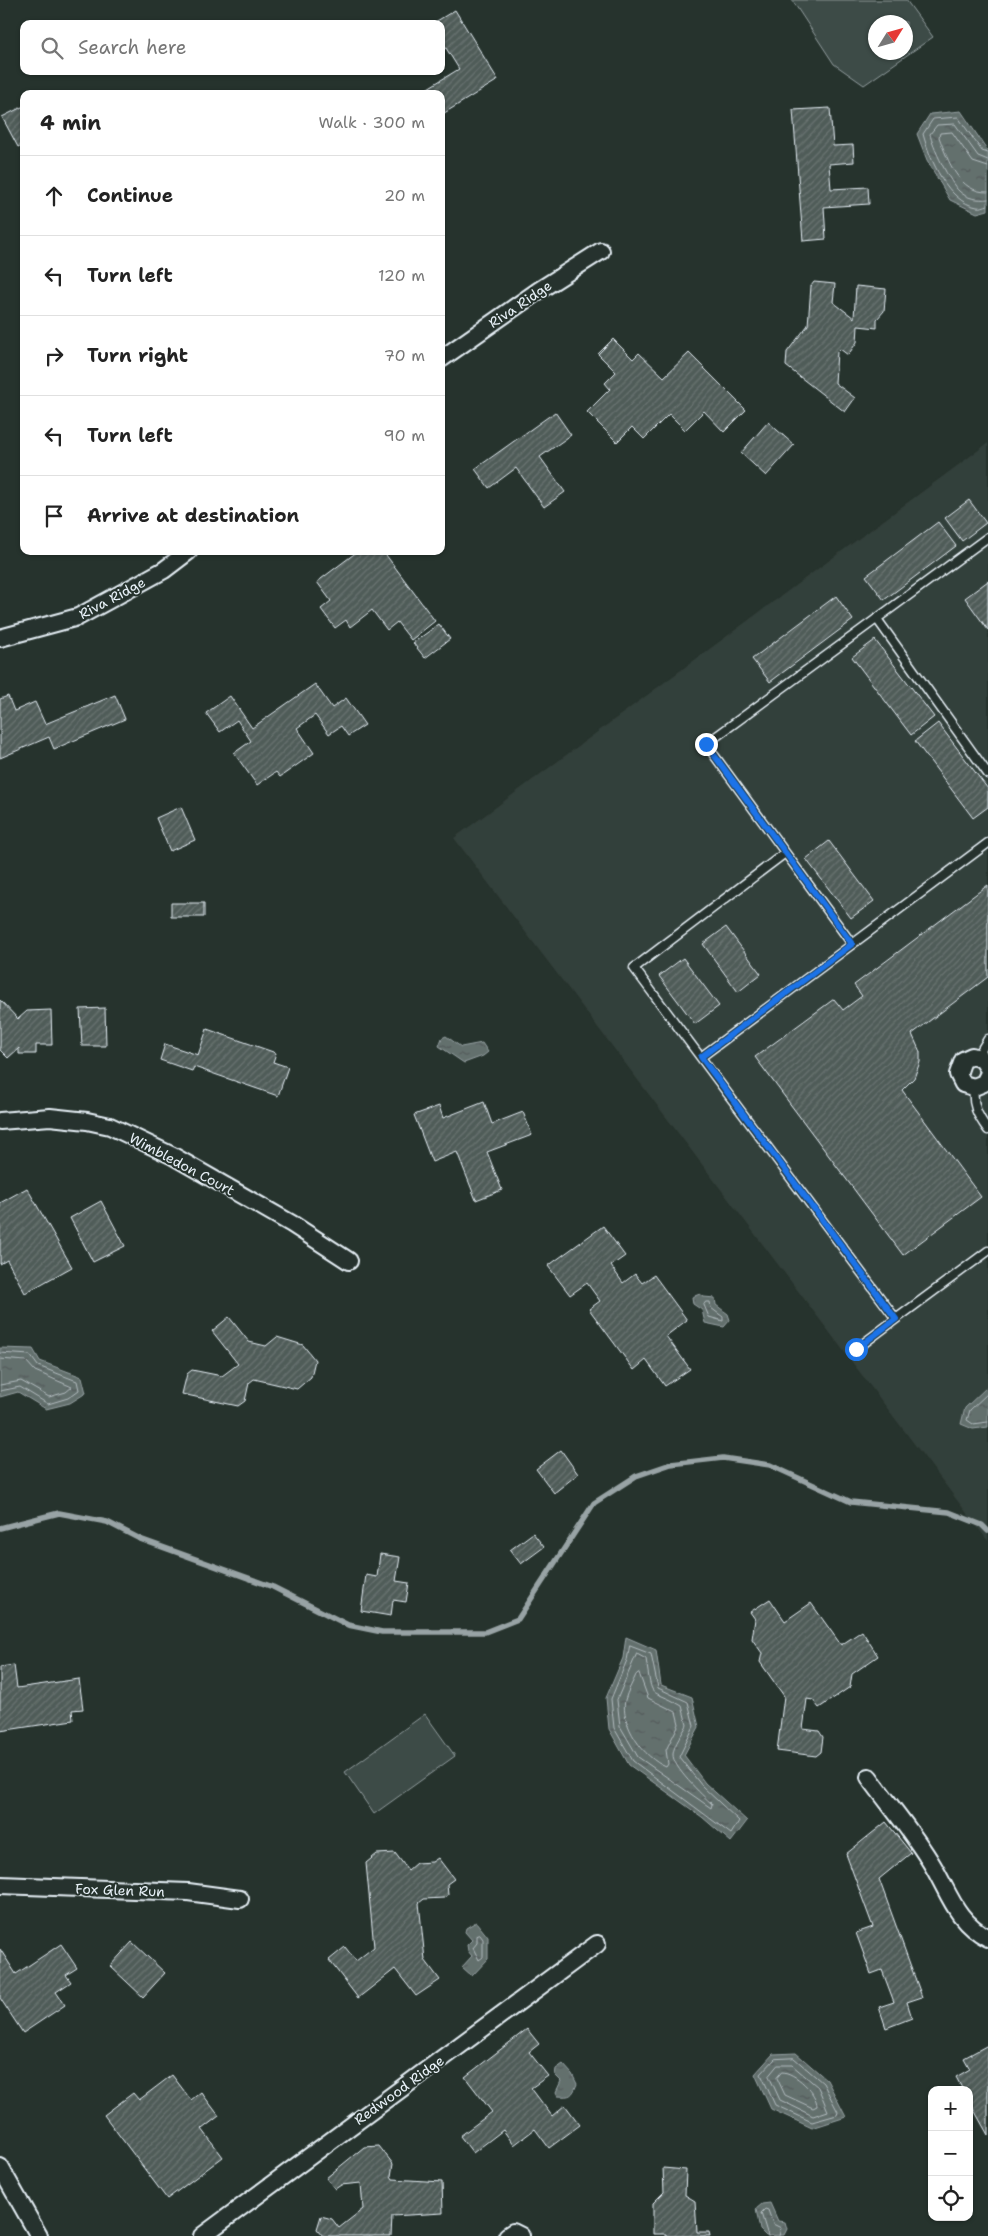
<!DOCTYPE html>
<html lang="en">
<head>
<meta charset="utf-8">
<style>
	body { margin:0; font-family:"Shantell Sans",sans-serif; background:#f6f6f6; color:#222 }
	.controls { position:absolute; right:15px; bottom:15px; display:grid; overflow:hidden; border-radius:10px; box-shadow:0 1px 4px #0004 }
	.controls button { width:45px; height:45px; display:grid; place-items:center; padding:0; border:0; border-bottom:1px solid #e0e0e0; background:#fff; color:#222; font:25px sans-serif }
	.compass { position:absolute; left:868px; top:15px; width:45px; height:45px; border-radius:50%; background:#fff; box-shadow:0 1px 4px #0004; rotate:53deg }
	.stop { position:absolute; width:15px; height:15px; margin:-11px; border:4px solid #1a73e8; border-radius:50%; background:#fff }
	.stop.end { background:#1a73e8; border-color:#fff; box-shadow:0 1px 5px #0008 }
	.list { margin:0; padding:0; list-style:none }
	h2 { display:flex; justify-content:space-between; align-items:center; height:65px; margin:0; padding:0 20px; font-size:21px }
	h2 small { font-size:16px; font-weight:400; color:#767676 }
	.list li { display:grid; grid-template-columns:32px 1fr auto; gap:15px; align-items:center; box-sizing:border-box; height:80px; padding:0 20px; border-top:1px solid #e0e0e0 }
	.list b { display:block; font-size:19px; white-space:nowrap }
	.list em { font-size:16px; font-style:normal; color:#767676 }
	.icon { flex:none; width:28px; height:28px; fill:none; stroke:currentColor; stroke-width:2; stroke-linecap:round; stroke-linejoin:round }
	.map { position:relative; flex:none; width:988px; height:2236px; overflow:hidden }
	.search { position:absolute; background:#fff; box-shadow:0 1px 4px #0004; left:20px; top:20px; width:425px; height:55px; display:flex; align-items:center; gap:12px; box-sizing:border-box; padding:0 18px; border-radius:10px; color:#767676; font-size:19px }
	.panel { position:absolute; background:#fff; box-shadow:0 1px 4px #0004; left:20px; top:90px; width:425px; height:465px; border-radius:10px }
	.map>svg:first-child { display:block }
</style>
</head>
<body>
<div class="map">
<svg width="988" height="2236" viewBox="0 0 988 2236">
	<defs>
		<pattern id="water-ripples" width="26" height="14" patternUnits="userSpaceOnUse" patternTransform="scale(1.25)"><rect width="26" height="14" fill="#636f6d"/><path d="M2 4q2-2 4 0t4 0M15 11q2-2 4 0t4 0" fill="none" stroke="#535a5a"/></pattern>
		<pattern id="building-hatch" width="6" height="6" patternUnits="userSpaceOnUse" patternTransform="scale(1.25)"><rect width="6" height="6" fill="#505c59"/><path d="M-1 1l2-2M0 6l6-6M5 7l2-2" fill="none" stroke="#697472"/></pattern>
	</defs>
	<rect width="100%" height="100%" fill="#26332d"/>
	<filter id="ink" filterUnits="userSpaceOnUse"><feTurbulence type="fractalNoise" baseFrequency=".02" numOctaves="2"/><feDisplacementMap in="SourceGraphic" scale="10" xChannelSelector="R" yChannelSelector="G"/><feConvolveMatrix kernelMatrix="1 2 1 2 8 2 1 2 1" color-interpolation-filters="sRGB"/></filter>
	<g filter="url(#ink)">
		<path fill="#333f3a" d="M988 443V1541L454 838Z"/>
		<path fill="#3e4b47" stroke="#939ea0" fill-rule="evenodd" d="M792 0H906L933 37 864 85 834 64ZM876 22H906V52H876Z
			M425 1714 455 1756 374 1814 345 1772Z"/>
		<path fill="url(#water-ripples)" stroke="#98a3a5" d="M961 111 988 151V210L977 213 950 200 927 160 917 134 930 114Z
			M446 1036 461 1047 482 1043 488 1052 483 1056 464 1063 439 1046 442 1038Z
			M700 1294 704 1297 715 1298 716 1305 728 1314 730 1320 724 1327 705 1323 702 1310 693 1304 692 1297Z
			M0 1348 33 1349 40 1361 82 1377 86 1393 70 1403 46 1409 18 1392 0 1397Z
			M988 1386V1427L973 1429 961 1424 965 1408Z
			M626 1637 656 1650 661 1685 692 1697 699 1727 684 1755 705 1783 747 1821 731 1842 702 1817 629 1765 609 1729 606 1698 623 1658Z
			M476 1922 488 1937V1959L472 1976 462 1967 472 1956 468 1951 467 1945 472 1940 465 1932 466 1928Z
			M796 2053 827 2080 846 2117 812 2128 771 2109 755 2074 773 2054Z
			M563 2064 572 2074 577 2084C572 2096 571 2097 558 2096L556 2092 561 2081 555 2075 556 2069Z
			M770 2203 778 2221 785 2222 787 2229 784 2235 766 2236 760 2230 756 2209 762 2204Z"/>
		<g fill="none" stroke-linecap="round" stroke-linejoin="round">
			<path stroke="#b3bdc0" stroke-width="1" d="M988 153 982 151 958 117 933 119 923 134C930 160 948 202 977 207 980 208 985 206 988 205
				M988 160 978 156 955 124 937 125 930 134C932 146 950 183 959 191 967 199 978 200 988 199
				M988 167 973 162 952 132 940 133 939 137C948 161 959 193 988 192
				M706 1302H710L711 1308 723 1317V1321L709 1317 704 1305Z
				M0 1353 30 1355 38 1366 77 1381 79 1390 68 1398 48 1404 20 1387 0 1391
				M0 1359 26 1361 35 1371 72 1387 66 1392 49 1397 21 1381 0 1385
				M988 1393 970 1410 967 1420 973 1424 988 1422
				M630 1646 651 1654 658 1688 688 1702 694 1726 679 1757 702 1786 739 1821 731 1834 633 1761 614 1728 611 1699 627 1660Z
				M637 1654 646 1659C653 1703 648 1686 682 1706L687 1725C683 1733 674 1744 673 1754 672 1767 702 1795 712 1804L711 1808 638 1757 620 1726 617 1700Z
				M639 1673 648 1698 676 1712 679 1724 666 1750 668 1764 666 1767C644 1758 620 1725 625 1700 627 1692 633 1682 636 1675Z
				M480 1935 483 1939V1957L479 1960 473 1948 477 1943V1936Z
				M794 2058 823 2083 838 2112 837 2115 812 2122 775 2105 761 2074 775 2059Z
				M778 2065H792L818 2087 828 2111 813 2116 780 2100 769 2076Z
				M782 2072C795 2072 817 2093 817 2106L813 2108 785 2095 777 2078Z
				M768 2236 761 2213 765 2209 768 2210 773 2224 781 2228 779 2236"/>
			<path stroke="#98a3a5" stroke-width="5.5" d="M0 1528 59 1513 107 1522 140 1539 273 1587 348 1625 382 1632H485L518 1619 594 1503 636 1476 671 1464 723 1458 770 1465 851 1502 949 1512 982 1525 988 1531"/>
		</g>
		<path fill="url(#building-hatch)" stroke="#e8f1f8" d="M455 10 498 80 441 115V94H418L459 69 441 40V24H432Z
			M24 106V144L18 147 2 117Z
			M830 108 833 146 853 145 854 162 829 164 831 189 868 187 869 204 824 207 826 239 803 241 793 110Z
			M814 282 835 284 833 302 854 318 856 286 886 289 884 311 877 319V328L858 326 857 342 848 355 840 349 837 352 835 383 855 398 845 412 786 366 787 352 808 325 811 286Z
			M613 339 633 359 639 353 664 377 689 353 746 410 724 432 704 411 685 430 669 414 644 439 632 427 617 442 587 412 610 389 605 383 616 372 598 354Z
			M555 412 571 435 540 457 565 492 544 507 516 468 489 488 475 469Z
			M768 422 794 445 766 476 741 453Z
			M969 500 986 523 962 541 945 518Z
			M938 522 956 546 884 600 866 576Z
			M358 551H383L435 621 411 640 397 622 387 630 372 610 350 627 346 620 335 628 321 609 331 601 317 582Z
			M988 581V630L965 598Z
			M836 596 853 620 770 682 752 659Z
			M439 624 450 639 425 658 413 643Z
			M875 640 934 717 911 735 852 657Z
			M315 684 332 708 346 698 365 725 348 736 341 726 329 734 315 715 297 728 314 753 280 777 276 772 257 785 234 753 251 741 237 720 220 732 206 713 230 696 252 728Z
			M115 695 125 719 54 749 49 737 0 758V699L8 696 14 711 35 702 45 724Z
			M938 723 988 789V807L973 818 915 741Z
			M181 807 195 840 170 851 156 818Z
			M829 841 874 901 851 918 806 859Z
			M988 885V977L912 1034 920 1052V1062L914 1078 902 1090 981 1197 903 1255 755 1057 834 999 843 1010 862 996 854 985Z
			M171 903H204V917H171Z
			M726 927 761 974 738 992 703 944Z
			M683 958 719 1006 695 1024 659 976Z
			M0 1000 18 1019 27 1011 51 1010 52 1045H36V1054H19V1048L8 1058 0 1050Z
			M105 1008 106 1046H82L80 1009Z
			M207 1029 276 1053 273 1062 288 1067 278 1096 194 1067 192 1071 160 1060 165 1044 198 1055Z
			M484 1102 492 1124 523 1112 532 1135 487 1152 502 1190 476 1200 457 1152 432 1162 414 1115 439 1106 443 1118Z
			M27 1188 72 1267 25 1293 7 1260 0 1264V1203Z
			M101 1201 125 1246 93 1262 70 1218Z
			M603 1226 625 1256 611 1266 623 1283 635 1274 642 1283 654 1275 687 1320 666 1336 690 1369 665 1386 646 1360 634 1370 589 1309 600 1301 587 1283 570 1295 548 1266Z
			M229 1317 249 1342 266 1346 277 1337 303 1345 315 1360 311 1377 297 1389 254 1379 249 1383 245 1401 238 1406 182 1394 187 1374 192 1370 222 1376 238 1364 212 1331Z
			M561 1450 578 1474 554 1493 536 1469Z
			M533 1533 544 1547 521 1564 510 1550Z
			M380 1554 400 1557 396 1581 409 1583 406 1602 393 1600 391 1616 361 1611 366 1575 377 1577Z
			M770 1599 785 1621 811 1603 841 1645 862 1631 878 1656 852 1674 850 1687 819 1708 813 1700 807 1699 803 1729 819 1731 823 1737 821 1752 816 1756 777 1751 784 1696 760 1662 762 1653 752 1639 755 1619 750 1612Z
			M14 1665 17 1688 79 1679 83 1709 72 1710 73 1720 0 1731V1667Z
			M886 1822 911 1853 879 1879 922 1997 907 2002 912 2018 886 2028 879 2007 894 2002 882 1970 871 1974 856 1933 873 1927 846 1854Z
			M395 1853 408 1870 416 1863 432 1862 438 1858 454 1879 447 1884 448 1895 444 1898 424 1899 419 1903 425 1960 440 1980 416 1996 395 1969 358 1998 329 1960 345 1947 356 1961 374 1947 366 1863 377 1854Z
			M132 1942 165 1973 143 1997 110 1966Z
			M61 1944 77 1968 66 1975 71 1982 56 1992 65 2005 23 2033 0 1998V1949L16 1974Z
			M527 2029 539 2044 529 2052 548 2076 531 2088 552 2116 565 2105 580 2125 549 2148 535 2129 514 2145 503 2130 473 2153 460 2136 492 2112 465 2077Z
			M988 2045V2135L969 2101V2090H963L956 2077 970 2069 964 2058Z
			M172 2075 191 2100 201 2092 219 2116 202 2129 223 2157 167 2199 104 2115 133 2093 139 2100Z
			M379 2146 393 2164 391 2176 393 2179 442 2182 443 2213 392 2216 391 2236H323L317 2229 321 2216 332 2219 339 2228 363 2209 361 2183 341 2185 335 2189 326 2178 364 2147Z
			M663 2168 686 2170 685 2195 695 2201 697 2232H709L710 2236H666V2234H653V2203L664 2192Z"/>
		<g fill="none" stroke-linecap="round" stroke-linejoin="round">
			<defs>
				<path id="service" d="M877 619 988 774
					M785 853 634 968 896 1319 988 1251
					M852 944 706 744 988 537
					M701 1057 988 843
					M977 1057 988 1039
					M974 1087C972 1105 977 1115 988 1130
					M856 1349 896 1319"/>
				<path id="minor" d="M441 359 538 291 601 251
					M0 638 78 617 164 570 189 551
					M988 1068 982 1059 972 1056 963 1060 958 1074 963 1084 974 1087 984 1083 988 1075
					M0 1121 50 1117 87 1121 110 1126 173 1156 292 1224 349 1261
					M869 1777C890 1806 915 1835 933 1866 950 1895 956 1921 988 1938
					M0 1885 188 1892 240 1899
					M0 2167 39 2236
					M202 2236 597 1944
					M507 2236 513 2232 521 2236"/>
			</defs>
			<use href="#service" stroke="#e8f1f8" stroke-width="11"/>
			<use href="#minor" stroke="#e8f1f8" stroke-width="20"/>
			<use href="#service" stroke="#26332d" stroke-width="8"/>
			<use href="#minor" stroke="#26332d" stroke-width="16"/>
		</g>
	</g>
	<g fill="none" stroke-linecap="round" stroke-linejoin="round" filter="url(#ink)">
		<path stroke="#1a73e8" stroke-width="6" d="M706 744 852 944 701 1057 896 1319 856 1349"/>
	</g>
	<g text-anchor="middle" stroke-width="4" stroke-linejoin="round" paint-order="stroke">
		<g font-size="14" fill="#e8f1f8" stroke="#26332d">
			<text transform="translate(520 304) rotate(-34)" y="5">Riva Ridge</text>
			<text transform="translate(112 598) rotate(-28)" y="5">Riva Ridge</text>
			<text transform="translate(182 1164) rotate(28)" y="5">Wimbledon Court</text>
			<text transform="translate(120 1890) rotate(2)" y="5">Fox Glen Run</text>
			<text transform="translate(399 2090) rotate(-36)" y="5">Redwood Ridge</text>
		</g>
	</g>
</svg>
<div class="controls">
<button>+</button>
<button>−</button>
<button><svg class="icon" aria-label="locate" viewBox="0 0 24 24"><circle cx="12" cy="12" r="6"/><path d="M12 2v4M12 18v4M2 12h4M18 12h4"/></svg></button>
</div>
<svg class="compass" viewBox="-18 -18 36 36"><path d="M0-13l5 13h-10z" fill="#e53935"/><path d="M0 13l5-13h-10z" fill="#767676"/></svg>
<div class="stop" style="left:856px;top:1349px"></div>
<div class="stop end" style="left:706px;top:744px"></div>
<div class="search"><svg class="icon" aria-label="search" viewBox="0 0 24 24"><circle cx="10" cy="10" r="6"/><path d="M15 15l6 6"/></svg>Search here</div>
<section class="panel">
<h2>4 min<small>Walk · 300 m</small></h2>
<ul class="list">
<li><svg class="icon" aria-label="ahead" viewBox="0 0 24 24"><path d="M12 20V5M6 11l6-6 6 6"/></svg><div><b>Continue</b></div><em>20 m</em></li>
<li><svg class="icon" aria-label="left" viewBox="0 0 24 24"><path d="M17 20v-9H6M10 6l-5 5 5 5"/></svg><div><b>Turn left</b></div><em>120 m</em></li>
<li><svg class="icon" aria-label="right" viewBox="0 0 24 24"><path d="M7 20v-9h11M14 6l5 5-5 5"/></svg><div><b>Turn right</b></div><em>70 m</em></li>
<li><svg class="icon" aria-label="left" viewBox="0 0 24 24"><path d="M17 20v-9H6M10 6l-5 5 5 5"/></svg><div><b>Turn left</b></div><em>90 m</em></li>
<li><svg class="icon" aria-label="arrive" viewBox="0 0 24 24"><path d="M6 21V4h12l-3 4 3 4H6"/></svg><div><b>Arrive at destination</b></div></li>
</ul>
</section>
</div>
</body>
</html>
